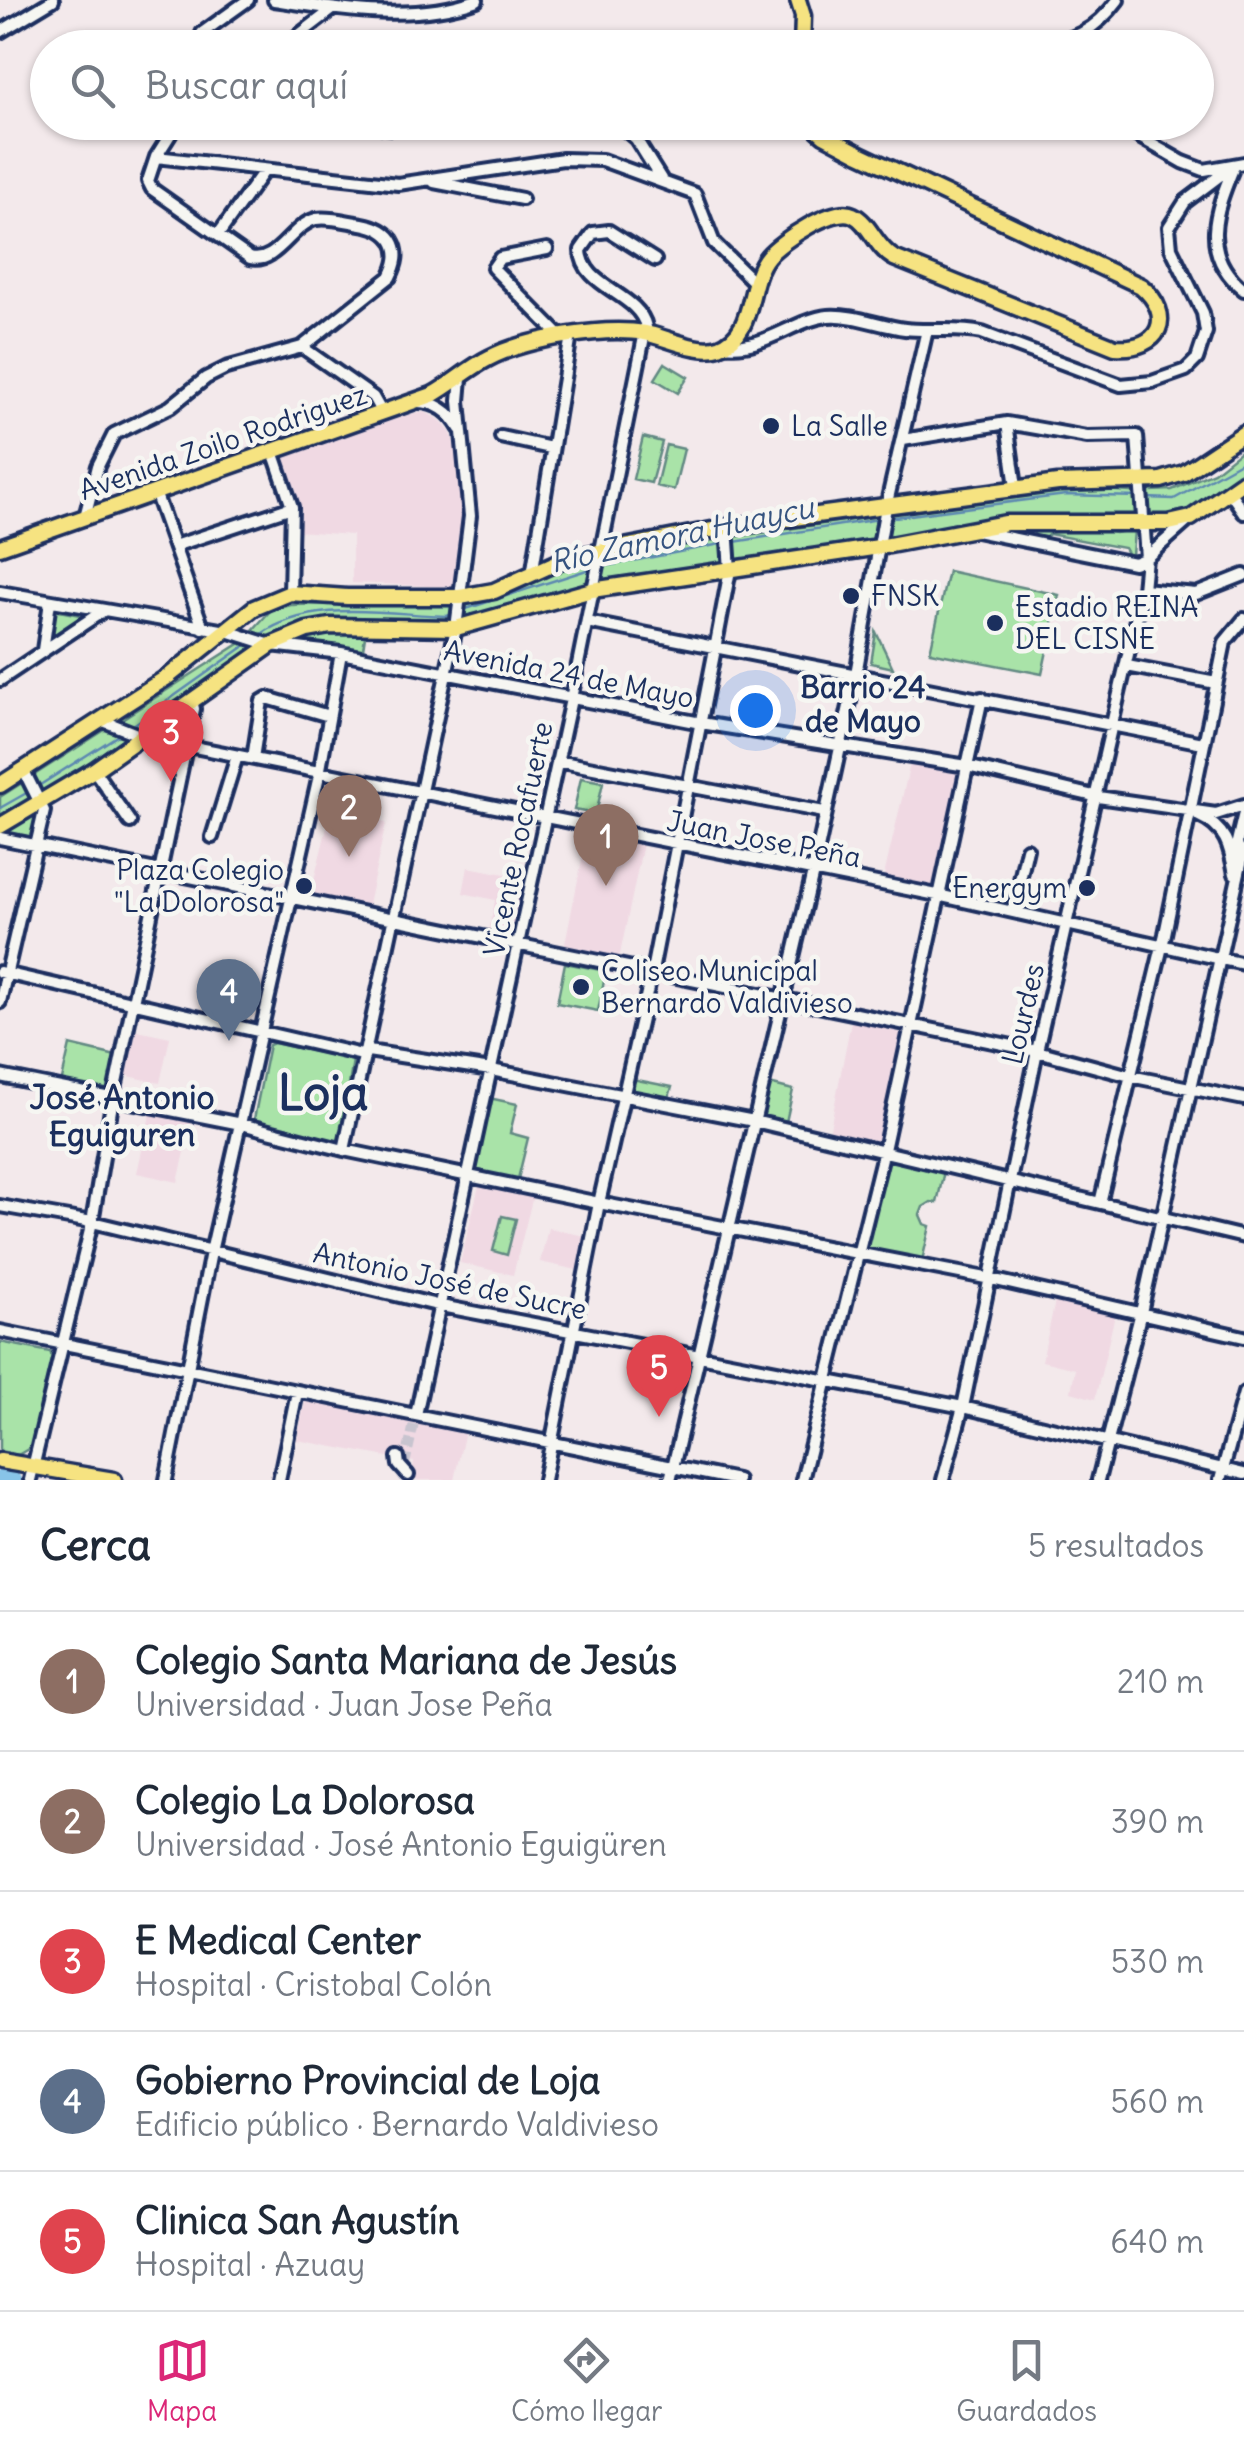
<!DOCTYPE html>
<html lang="es">
<head>
<meta charset="utf-8">
<style>
	body { margin:0; font-family:Delius,sans-serif; background:#f2f2f3; color:#1f2937 }
	.you { position:absolute; left:755px; top:710px; width:35px; height:35px; margin:-25px; border:8px solid #fff; border-radius:50%; background:#1a73e8; box-shadow:0 0 0 15px #1a73e833 }
	.badge { display:grid; place-items:center; width:65px; height:65px; border-radius:50%; background:#db2777; color:#fff; font-size:32px; font-weight:700 }
	.pin { position:absolute; translate:-50% -82px; filter:drop-shadow(0 2px 5px #0008) }
	.pin::after { content:''; position:absolute; top:52px; width:35px; height:30px; background:inherit; clip-path:polygon(0 0,100% 0,50% 100%) }
	.list { margin:0; padding:0; list-style:none }
	h2 { display:flex; justify-content:space-between; align-items:center; height:130px; margin:0; padding:0 40px; font-size:42px }
	h2 small { font-size:32px; font-weight:400; color:#747a83 }
	.list li { display:grid; grid-template-columns:65px 1fr auto; gap:30px; align-items:center; box-sizing:border-box; height:140px; padding:0 40px; border-top:2px solid #e0e1e3 }
	.list b { display:block; font-size:38px; white-space:nowrap }
	.list p { margin:0; font-size:32px; white-space:nowrap; color:#747a83 }
	.list em { font-size:32px; font-style:normal; color:#747a83 }
	.icon { flex:none; width:55px; height:55px; fill:none; stroke:currentColor; stroke-width:2; stroke-linecap:round; stroke-linejoin:round }
	.map { position:relative; flex:none; width:1244px; height:1480px; overflow:hidden }
	.search { position:absolute; background:#fff; box-shadow:0 2px 8px #0004; left:30px; right:30px; top:30px; height:110px; display:flex; align-items:center; gap:25px; box-sizing:border-box; padding:0 35px; border-radius:55px; color:#747a83; font-size:38px }
	.sheet { height:830px; background:#fff }
	nav { display:flex; justify-content:space-around; align-items:center; box-sizing:border-box; height:140px; border-top:2px solid #e0e1e3; background:#fff; font-size:28px; color:#747a83 }
	nav a { display:grid; justify-items:center; gap:5px }
	nav .on { color:#db2777 }
	.map>svg:first-child { display:block }
</style>
</head>
<body>
<div class="map">
<svg width="1244" height="1480" viewBox="0 0 1244 1480">
	<rect width="100%" height="100%" fill="#f3e9eb"/>
	<filter id="ink" filterUnits="userSpaceOnUse"><feTurbulence type="fractalNoise" baseFrequency=".01" numOctaves="2"/><feDisplacementMap in="SourceGraphic" scale="20" xChannelSelector="R" yChannelSelector="G"/><feConvolveMatrix kernelMatrix="1 2 1 2 8 2 1 2 1" color-interpolation-filters="sRGB"/></filter>
	<g filter="url(#ink)">
		<path fill="#f0d9e3" d="M425 412 440 420 451 433 460 463 464 514 453 587 352 583V535L297 531 296 495 282 456 414 413Z
			M910 764 960 772 938 890 883 880Z
			M331 811 386 823 367 909 294 892 297 877 314 880Z
			M588 831 643 844 619 959 564 948Z
			M468 867 527 878 513 941 488 936 495 900 463 893Z
			M851 1021 903 1033 879 1144 829 1134Z
			M128 1028 170 1037 160 1083 119 1074Z
			M151 1110 193 1118 178 1182 137 1173Z
			M479 1186 533 1196 513 1275 460 1263Z
			M548 1228 589 1237 582 1271 540 1262Z
			M1055 1301 1115 1315 1095 1399 1071 1392 1075 1369 1042 1361Z
			M305 1401 465 1431 454 1480H411L414 1462 297 1440Z"/>
		<path fill="#a9e3a8" stroke="#628983" stroke-width="2.5" d="M665 363 688 377 678 393 655 379Z
			M643 437 662 442 651 483 633 479Z
			M666 445 684 449 674 490 656 486Z
			M1244 448V471L1189 511 1162 518 1017 516 780 556 448 625 327 618 298 627 106 755 0 817V797L242 642 271 610 291 605 386 603 452 605 484 599 565 568 721 539 1070 487 1130 492 1172 490 1214 472Z
			M1034 527H1083L1115 533 1134 530 1132 555H1128L1124 548 1049 534 1043 540 1034 538Z
			M948 571 1059 595 1042 674 930 652Z
			M54 610 80 615 81 621 55 638 49 636Z
			M366 630 362 655 304 644 301 639Z
			M876 632 893 668 871 663Z
			M581 778 603 782 596 814 574 810Z
			M32 813 37 819 32 842 2 832Z
			M565 963 606 971 598 1011 557 1003Z
			M274 1043 353 1060 340 1142 336 1145 253 1124 269 1045Z
			M70 1045 116 1056 107 1095 61 1084Z
			M632 1079 672 1087 668 1101 628 1093Z
			M765 1083 793 1090 786 1122 757 1116Z
			M489 1098 517 1104 510 1133 528 1138 517 1183 474 1173Z
			M888 1158 944 1171 937 1203 931 1202 923 1207 920 1215 924 1224 930 1226 922 1261 866 1248Z
			M502 1216 516 1219 507 1255 493 1251Z
			M0 1342 50 1352 53 1358 33 1446 18 1455 0 1451Z"/>
		<g fill="none" stroke-linecap="round" stroke-linejoin="round">
			<path stroke="#5c88b1" stroke-width="2.5" d="M1146 498 1174 499 1244 460
				M887 518 1066 495 1138 497
				M734 542 879 519
				M601 567 726 543
				M463 610 593 568
				M260 635C312 598 386 614 447 616L456 613
				M129 728 249 643
				M37 787 123 732
				M0 808 30 791"/>
			<path stroke="#88c4e8" stroke-width="14" d="M0 1478 14 1480"/>
			<path stroke="#c8c4cf" stroke-width="10" stroke-dasharray="10 5" stroke-linecap="butt" d="M405 1464 416 1415"/>
			<defs>
				<path id="minor" d="M274 0C339 10 412 23 477 0
					M0 32 53 0
					M200 48 202 33 248 0
					M282 48 333 9
					M1035 48C1073 41 1095 31 1118 0
					M355 122 393 128 428 122
					M616 122 636 139 661 179
					M1113 122 1183 162 1204 170 1244 163
					M156 157 398 184 563 159 602 160 695 194 714 243 756 284
					M1234 166C1215 212 1199 254 1244 290
					M434 182 522 199
					M218 235 264 171
					M547 249 500 258 493 268 561 337
					M724 345C763 351 793 320 828 316 853 314 880 326 905 329 931 332 956 327 982 333L1121 385 1152 382 1186 370 1197 359 1206 332 1203 313 1171 248 1169 227 1185 202 1234 165
					M302 347 373 397 382 413
					M418 402C438 402 451 413 460 429
					M1007 423 1016 487
					M501 437 551 448
					M903 440 1007 423 1087 437 1137 436 1146 558 1143 589 1037 1051 963 1407 943 1480
					M273 451 292 507 290 593
					M1229 491 1244 513
					M155 492 203 628
					M85 517 98 466 114 434 170 407 206 378 226 368 302 347 390 277C396 265 400 253 392 240 383 228 370 225 356 223 344 221 329 217 316 219 291 225 277 265 250 258L152 189 148 181 156 157 178 122
					M976 531 1134 563 1146 558 1190 519
					M174 546 292 507
					M532 575 571 335
					M1143 589 1196 594 1244 575
					M0 592 227 631 271 645 341 653 701 723 967 766 1098 797 1216 814 1244 805
					M587 622 1203 743
					M43 650 50 602
					M1127 666 1216 683
					M0 680 103 611
					M101 720 144 737 942 896 1244 964
					M253 758 262 701 267 698 329 716
					M557 761 824 812
					M94 770 130 822
					M1199 816C1226 828 1230 846 1235 874
					M212 837 237 756
					M0 838 1037 1051 1130 1076 1244 1099
					M1240 858 1237 842 1244 813
					M1013 911 1027 849
					M0 972 362 1055 368 1051 491 1070 754 1121 1244 1237
					M0 1002 44 811 24 771
					M0 1076 241 1124 344 1150 599 1203 991 1279 1244 1337
					M344 1150 456 628 470 516 459 401 461 378
					M1100 1203 1165 934 1225 642 1244 619
					M0 1206 92 1222 441 1306 963 1407 1244 1474
					M0 1331 737 1480
					M416 1415 571 699 646 327C639 293 582 288 581 250L593 233 609 231 655 260
					M398 1457 399 1465 408 1475
					M30 1480 92 1222 113 1098 194 709 192 701
					M166 1480 211 1252 318 780 341 653
					M279 1480 297 1392
					M544 1480 599 1203 652 971 715 649 730 570 727 527
					M670 1480 813 872 856 674 886 507 927 330
					M802 1480 884 1150 982 698
					M1098 1480 1142 1308 1244 850
					M1220 1480 1244 1393"/>
				<path id="major" d="M798 0 803 16 802 48
					M0 547 432 395C452 384 469 368 489 358 525 339 604 326 645 333 666 337 698 354 719 347 757 333 746 282 768 256 781 241 834 205 853 215 870 223 875 247 894 258L1115 347C1160 351 1176 316 1141 286L860 154 824 135 809 122
					M0 785 169 676 254 608 290 593 347 597H460L494 591 567 558 727 527 1058 483 1161 480 1184 473 1244 433
					M0 826 94 770 271 645 307 630 330 626 456 628 592 590 879 547 1006 523H1169L1191 518 1244 481
					M0 1461 114 1480"/>
			</defs>
			<use href="#minor" stroke="#1b2f5e" stroke-width="18"/>
			<use href="#major" stroke="#1b2f5e" stroke-width="21"/>
			<use href="#minor" stroke="#f6f6f2" stroke-width="10"/>
			<use href="#major" stroke="#f6e381" stroke-width="14"/>
		</g>
	</g>
	<g fill="#1b2f5e" stroke="#f6f6f2" stroke-width="4">
		<circle cx="771" cy="426" r="10"/>
		<circle cx="851" cy="596" r="10"/>
		<circle cx="995" cy="623" r="10"/>
		<circle cx="304" cy="886" r="10"/>
		<circle cx="1087" cy="888" r="10"/>
		<circle cx="581" cy="987" r="10"/>
	</g>
	<g text-anchor="middle" stroke-width="9" stroke-linejoin="round" paint-order="stroke">
		<g font-size="28" fill="#1b2f5e" stroke="#f6f6f2" text-anchor="start">
			<text x="791" y="436">La Salle</text>
			<text x="871" y="606">FNSK</text>
			<text x="1015" y="617">Estadio REINA<tspan x="1015" dy="32">DEL CISNE</tspan></text>
			<text x="284" y="880" text-anchor="end">Plaza Colegio<tspan x="284" dy="32">"La Dolorosa"</tspan></text>
			<text x="1067" y="898" text-anchor="end">Energym</text>
			<text x="601" y="981">Coliseo Municipal<tspan x="601" dy="32">Bernardo Valdivieso</tspan></text>
		</g>
		<g font-size="28" fill="#1b2f5e" stroke="#f6f6f2">
			<text transform="translate(223 442) rotate(-19)" y="10">Avenida Zoilo Rodriguez</text>
			<text transform="translate(569 674) rotate(11)" y="10">Avenida 24 de Mayo</text>
			<text transform="translate(518 839) rotate(-78)" y="10">Vicente Rocafuerte</text>
			<text transform="translate(764 839) rotate(11)" y="10">Juan Jose Peña</text>
			<text transform="translate(1023 1014) rotate(-77)" y="10">Lourdes</text>
			<text transform="translate(450 1281) rotate(12)" y="10">Antonio José de Sucre</text>
		</g>
		<g font-size="30" font-style="italic" fill="#365480" stroke="#f6f6f2">
			<text transform="translate(682 535) rotate(-12)" y="10">Río Zamora Huaycu</text>
		</g>
		<g font-size="30" font-weight="bold" fill="#1b2f5e" stroke="#f6f6f2">
			<text x="863" y="698">Barrio 24<tspan x="863" dy="34">de Mayo</tspan></text>
		</g>
		<g font-size="32" font-weight="bold" fill="#1b2f5e" stroke="#f6f6f2">
			<text x="122" y="1109">José Antonio<tspan x="122" dy="37">Eguiguren</tspan></text>
		</g>
		<g font-size="48" font-weight="bold" fill="#1b2f5e" stroke="#f6f6f2">
			<text x="323" y="1110">Loja</text>
		</g>
	</g>
</svg>
<div class="you"></div>
<div class="pin badge" style="left:606px;top:886px;background:#8d6e63">1</div>
<div class="pin badge" style="left:349px;top:857px;background:#8d6e63">2</div>
<div class="pin badge" style="left:171px;top:782px;background:#e0444e">3</div>
<div class="pin badge" style="left:229px;top:1041px;background:#5c6f8a">4</div>
<div class="pin badge" style="left:659px;top:1417px;background:#e0444e">5</div>
<div class="search"><svg class="icon" aria-label="search" viewBox="0 0 24 24"><circle cx="10" cy="10" r="6"/><path d="M15 15l6 6"/></svg>Buscar aquí</div>
</div>
<section class="sheet">
<h2>Cerca<small>5 resultados</small></h2>
<ul class="list">
<li><span class="badge" style="background:#8d6e63">1</span><div><b>Colegio Santa Mariana de Jesús</b><p>Universidad · Juan Jose Peña</p></div><em>210 m</em></li>
<li><span class="badge" style="background:#8d6e63">2</span><div><b>Colegio La Dolorosa</b><p>Universidad · José Antonio Eguigüren</p></div><em>390 m</em></li>
<li><span class="badge" style="background:#e0444e">3</span><div><b>E Medical Center</b><p>Hospital · Cristobal Colón</p></div><em>530 m</em></li>
<li><span class="badge" style="background:#5c6f8a">4</span><div><b>Gobierno Provincial de Loja</b><p>Edificio público · Bernardo Valdivieso</p></div><em>560 m</em></li>
<li><span class="badge" style="background:#e0444e">5</span><div><b>Clinica San Agustín</b><p>Hospital · Azuay</p></div><em>640 m</em></li>
</ul>
</section>
<nav>
<a class="on"><svg class="icon" aria-label="map" viewBox="0 0 24 24"><path d="M3 6l6-2 6 2 6-2v14l-6 2-6-2-6 2zM9 4v14M15 6v14"/></svg>Mapa</a>
<a><svg class="icon" aria-label="directions" viewBox="0 0 24 24"><path d="M12 3l9 9-9 9-9-9zM9 14v-3h6M13 9l2 2-2 2"/></svg>Cómo llegar</a>
<a><svg class="icon" aria-label="saved" viewBox="0 0 24 24"><path d="M7 4h10v16l-5-4-5 4z"/></svg>Guardados</a>
</nav>
</body>
</html>
